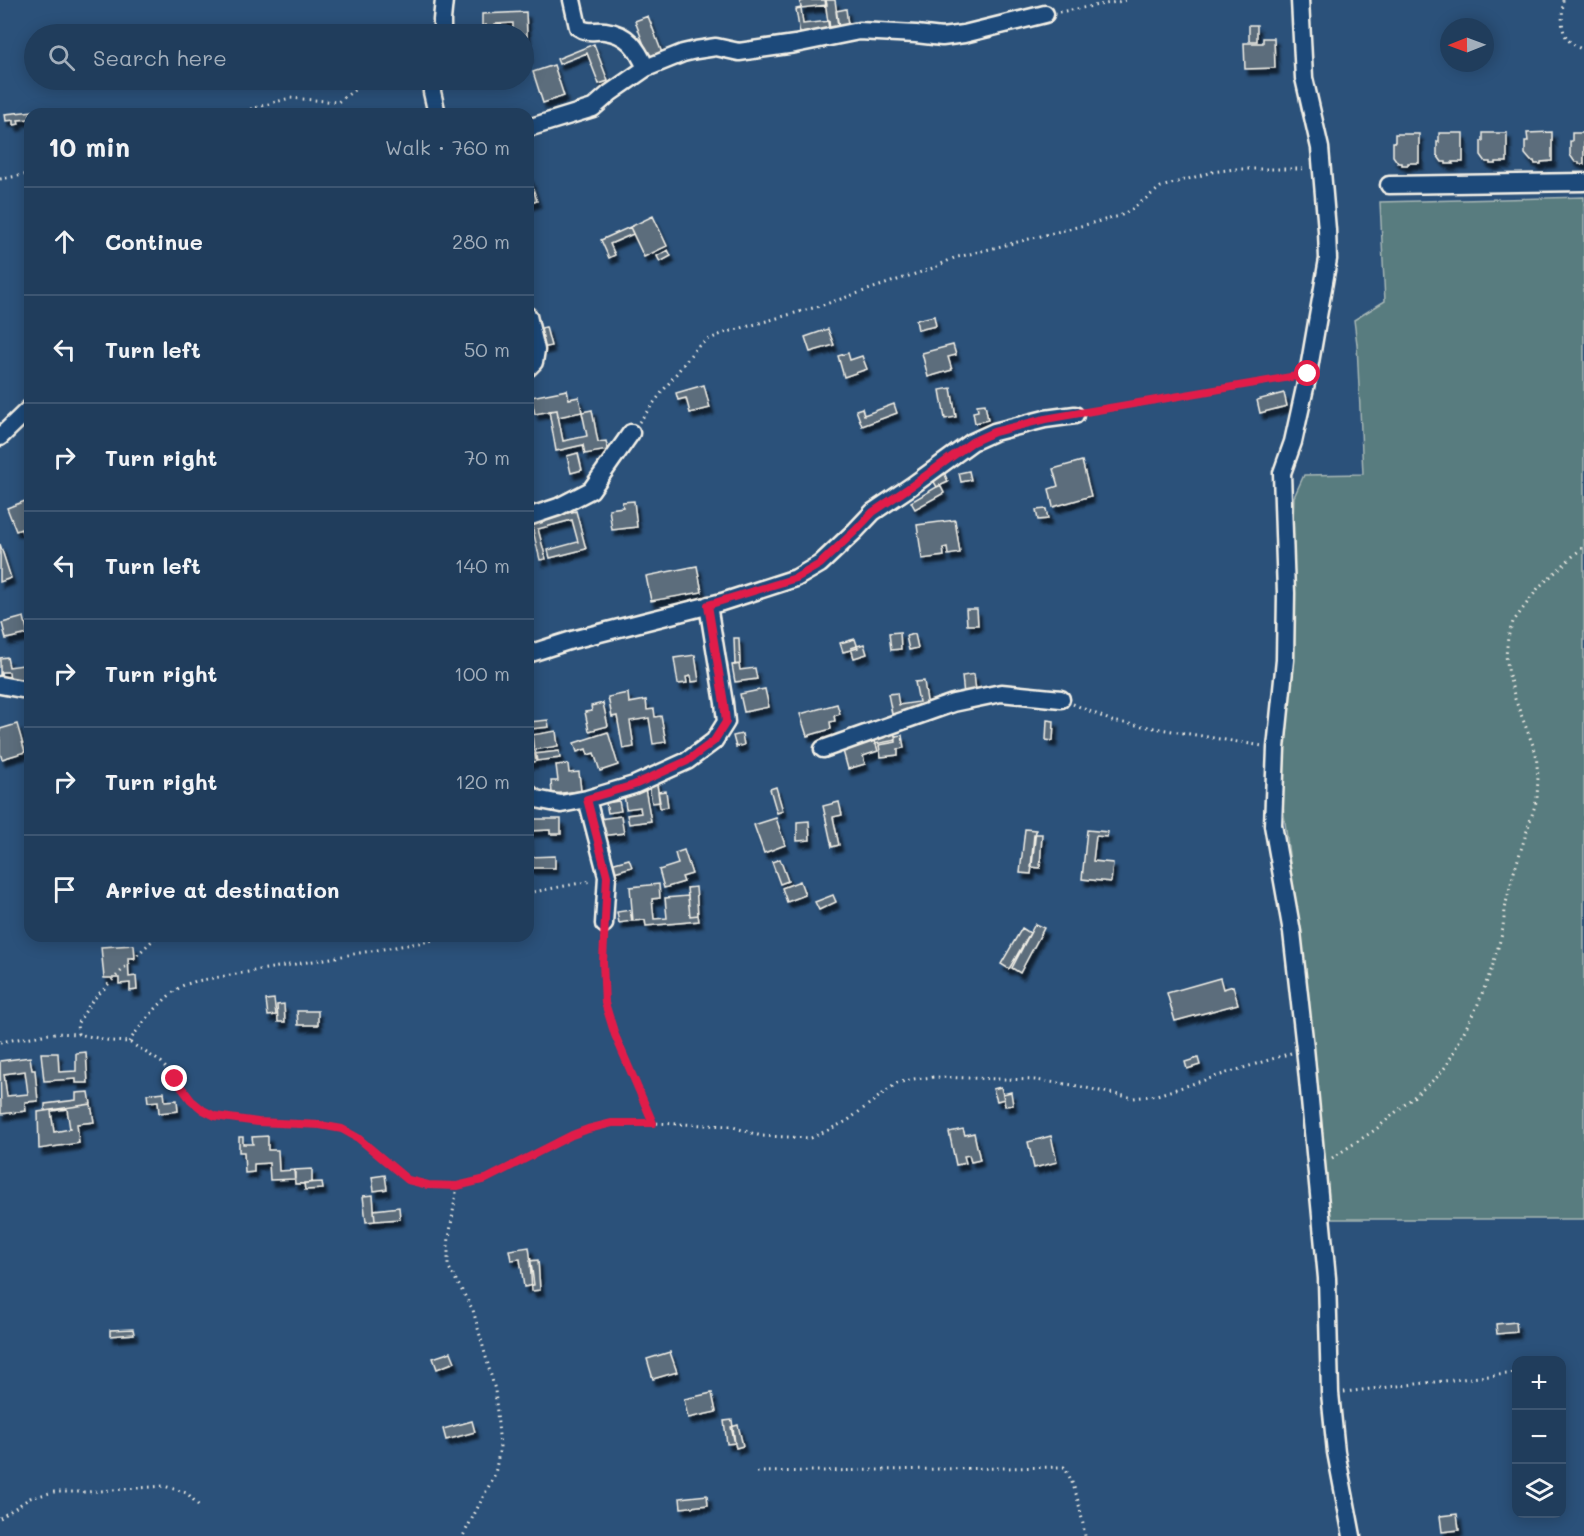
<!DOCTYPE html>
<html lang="en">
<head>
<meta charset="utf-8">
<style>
	body { margin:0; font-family:Mali,sans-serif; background:#284462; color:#f1f3f6 }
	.controls { position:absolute; right:18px; bottom:18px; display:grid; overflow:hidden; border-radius:12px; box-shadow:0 3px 15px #0003 }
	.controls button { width:54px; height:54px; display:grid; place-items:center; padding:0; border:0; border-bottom:2px solid #3d5672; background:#203d5c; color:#f1f3f6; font:30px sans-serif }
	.compass { position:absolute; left:1440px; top:18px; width:54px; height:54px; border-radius:50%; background:#203d5c; box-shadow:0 3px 15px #0003; rotate:269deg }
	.stop { position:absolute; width:18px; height:18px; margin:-14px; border:4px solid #e11d48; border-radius:50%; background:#fff }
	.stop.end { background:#e11d48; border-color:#fff; box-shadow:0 2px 6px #0008 }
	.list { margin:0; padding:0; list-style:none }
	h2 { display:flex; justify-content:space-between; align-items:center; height:78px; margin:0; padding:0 24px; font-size:26px }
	h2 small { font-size:20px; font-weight:400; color:#a2aebb }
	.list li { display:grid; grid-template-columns:39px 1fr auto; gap:18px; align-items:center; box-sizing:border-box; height:108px; padding:0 24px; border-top:2px solid #3d5672 }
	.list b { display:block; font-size:22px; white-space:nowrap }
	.list em { font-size:20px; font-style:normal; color:#a2aebb }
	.icon { flex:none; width:33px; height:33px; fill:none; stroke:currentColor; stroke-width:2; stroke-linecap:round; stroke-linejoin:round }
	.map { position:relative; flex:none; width:1584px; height:1536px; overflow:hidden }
	.search { position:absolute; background:#203d5c; box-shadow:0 3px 15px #0003; left:24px; top:24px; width:510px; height:66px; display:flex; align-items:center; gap:15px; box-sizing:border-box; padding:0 21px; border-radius:33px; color:#a2aebb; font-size:22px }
	.panel { position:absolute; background:#203d5c; box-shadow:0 3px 15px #0003; left:24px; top:108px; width:510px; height:834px; border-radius:18px }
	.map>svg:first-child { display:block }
</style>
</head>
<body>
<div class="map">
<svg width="1584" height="1536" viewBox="0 0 1584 1536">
	<defs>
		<filter id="shadow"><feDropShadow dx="3.5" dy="6" stdDeviation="1.5" flood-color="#0009"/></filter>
	</defs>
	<rect width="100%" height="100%" fill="#2b517a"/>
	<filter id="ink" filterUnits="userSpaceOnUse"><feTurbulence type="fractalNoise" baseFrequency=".0167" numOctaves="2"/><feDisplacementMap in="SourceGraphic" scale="12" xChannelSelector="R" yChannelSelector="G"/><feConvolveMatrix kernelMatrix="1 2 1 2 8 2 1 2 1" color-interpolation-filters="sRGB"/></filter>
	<g filter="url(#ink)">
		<path fill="#597b7f" stroke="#a6b6b4" stroke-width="1.5" d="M1584 197V1219H1328L1315 1065 1282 798 1294 497 1304 475 1363 474 1357 344 1354 320 1385 301 1380 202Z"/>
		<path fill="#5c6d7c" stroke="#f4f1e8" stroke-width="1.5" fill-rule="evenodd" filter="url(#shadow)" d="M803 0H826L827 5 801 8 800 2 803 1Z
			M825 0H835L839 29 829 30Z
			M801 8 803 24 829 21 830 30 800 34 796 9Z
			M846 9 849 33 839 34 836 11Z
			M526 12 528 57H524V34H513V23L495 24 496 34H486V25L482 26V14Z
			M648 16 665 61 652 66 635 21Z
			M1249 25H1257V41H1249Z
			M1263 38H1274L1275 68 1245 69 1244 43H1263Z
			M594 44 608 81 599 84 587 53 559 64 557 59Z
			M554 65 564 96 543 103 533 72Z
			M43 110V114H30V119L18 120 19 124 14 125V120L6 121 5 114Z
			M1552 132V161L1541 162V164H1535L1534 161H1531L1525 154V141H1528L1527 133Z
			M1439 133H1463V162H1452L1453 164H1446V162H1442L1437 155V141L1439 142Z
			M1483 133H1507V162H1496V164H1490V162H1486L1481 155V141H1483Z
			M1572 133H1584V164H1579V162H1575L1570 155V141H1572Z
			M1395 134H1419V163H1408V165H1402V163H1398L1393 156V142H1395Z
			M529 176 537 201 528 204V177Z
			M653 216 667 246 644 257 630 227Z
			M630 227 633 234 610 244 615 255 609 258 601 240Z
			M668 250 671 256 660 262 657 256Z
			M934 316 936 326 918 330 916 320Z
			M546 327 551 346 542 348 537 329Z
			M828 329 834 345 810 352 805 337Z
			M953 345 956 355 948 357 952 370 928 377 922 353Z
			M848 353 850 360 862 356 867 369 844 377 838 356Z
			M704 385 710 408 690 413 686 398 678 400 676 393Z
			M951 388 956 417 945 419 940 390Z
			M567 390 569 399 579 397 582 412 558 417 557 410 535 414 531 397Z
			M1284 393 1287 406 1260 413 1257 400Z
			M894 404 897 413 862 426 856 410 862 408 864 415Z
			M985 404 988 420 975 423 973 412 978 411 977 405Z
			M557 410 563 441 587 436 582 412 592 410 598 442 606 441 608 450 585 454 583 445 556 451 549 411Z
			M578 453 582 470 571 473 567 456Z
			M1082 461 1091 496 1053 507 1049 489 1058 486 1053 469Z
			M969 471 971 480 961 482 959 473Z
			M944 472 948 482 937 487 932 478Z
			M940 485 944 493 915 509 911 502Z
			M30 499V539L25 541 21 529 16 531 7 508Z
			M634 501 637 527 612 530 609 509 623 507 622 502Z
			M1046 509 1048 519 1038 520 1036 510Z
			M576 511 586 549 550 558 548 550 578 542 572 520 538 529 546 559 540 560 531 522Z
			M955 520 960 553 948 555 947 547 943 548 944 556 922 559 917 525Z
			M0 544 11 578 0 582Z
			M697 566 702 592 651 601 646 576Z
			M966 609H977L978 625H967Z
			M24 617 28 634 6 639 2 623Z
			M900 632 901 649 891 650 889 633Z
			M915 634 918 648 909 650 906 636Z
			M734 638H739L740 664 735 665Z
			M855 639 858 648 843 652 840 643Z
			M864 644 867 654 854 658 851 648Z
			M695 655 699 681 692 682 691 676 686 677 687 683 678 684 674 658Z
			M7 657 9 667 30 664V678L10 680 9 672H1L2 680 0 681V658Z
			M739 664 740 670 755 668 757 679 735 682 732 665Z
			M974 674 977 700 940 705 939 699 964 695 962 676Z
			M924 681 928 708 892 714 888 694 897 693 899 705 919 702 915 682Z
			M765 689 769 707 744 712 740 694Z
			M628 693 629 703 646 700 647 710 654 709 655 717 661 716 666 742 653 744 649 718 630 721 634 747 623 749 617 716 612 717 608 697Z
			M603 703 608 726 589 731 585 712 592 711 591 706Z
			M837 704 840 714 834 716 835 721 830 722 831 729 807 736 800 714Z
			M548 720 549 727 530 729 529 722Z
			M1047 720 1054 721 1053 741 1046 740Z
			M17 724 25 752 2 759 0 753V729Z
			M556 731 558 746 534 750 532 735Z
			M608 732 618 765 600 771 594 753 588 755 586 749 577 752 574 743Z
			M894 732 896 740 875 744 873 737Z
			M742 734 744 745 736 747 733 736Z
			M902 735 904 748 898 749V755L881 757 879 745 896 742V736Z
			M874 738 878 751 863 756 865 764 848 769 842 747Z
			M535 750 537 761 528 763V751Z
			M559 751 560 758 536 761 535 754Z
			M568 764 569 773 579 772 581 791 552 794 551 781H558L556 765Z
			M656 779 660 802 652 803 648 780Z
			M644 783 651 821 629 824 627 815 641 813 640 807 626 809 624 794Z
			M776 787 783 811 777 813 770 789Z
			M666 791 668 807 660 808 658 792Z
			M619 801 621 811 608 813 606 803Z
			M839 802 842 815 833 817 839 845 832 847 823 806Z
			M621 816 624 833 601 836 599 819Z
			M776 818 785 845 764 853 754 825Z
			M528 819H561V834H550V830L528 831 529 857 555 856V868H528Z
			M809 821 810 840 797 841V822Z
			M1025 829 1036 830 1031 874 1020 873Z
			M1087 830 1108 832 1107 837 1096 836 1093 861 1113 863 1111 882 1082 879Z
			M1034 834H1042L1040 868 1031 867Z
			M684 850 692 874 682 877 684 882 664 888 659 870 678 864 675 853Z
			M629 859 632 867 614 872 611 864Z
			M780 859 788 881 780 884 772 862Z
			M800 881 805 895 787 902 782 888Z
			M659 884 660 898 652 899 654 919 667 918 665 898 688 896 690 916 698 915 699 921 646 926 645 920 633 921 630 887Z
			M696 887 698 915 690 916 687 888Z
			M833 895 836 902 819 910 815 902Z
			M630 910 632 921 619 923 617 912Z
			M1035 924 1044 928 1020 973 1012 968Z
			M1022 928 1030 933 1009 969 1001 964Z
			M134 945 135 958H128L129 977 136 976 137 990 130 991V983L119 984V978H104L101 947Z
			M1220 978 1223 989 1233 986 1238 1004 1175 1021 1167 993Z
			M274 999 276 1015 268 1016 266 1000Z
			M284 1004 285 1022H278L277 1005Z
			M297 1011H318V1025H298Z
			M86 1052 88 1083H76V1079L44 1081 41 1053H58L59 1072 76 1071V1053Z
			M30 1057 32 1070H35L38 1101 25 1102 26 1111 1 1114 0 1061ZM25 1071 28 1094 7 1096 4 1074Z
			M1198 1058 1200 1065 1187 1069 1185 1062Z
			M1001 1087 1004 1099 997 1101 993 1089Z
			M89 1092 91 1104 45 1111V1104L76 1100V1093Z
			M164 1092 165 1101 177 1100 178 1111 159 1113 158 1101 148 1102 147 1094Z
			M1011 1092 1013 1105 1005 1106 1003 1094Z
			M91 1104 94 1122 77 1124 79 1143 39 1149 38 1112ZM67 1109 70 1129 54 1132 51 1111Z
			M963 1129 965 1135 974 1133 980 1160 971 1162 969 1155 964 1156 966 1163 956 1165 949 1132Z
			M268 1136V1150H278L279 1171 295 1170V1179L270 1180 269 1163 254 1164V1172L245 1173 244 1152H239V1137H243V1144H253L252 1137Z
			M1051 1136 1057 1162 1034 1168 1028 1142Z
			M312 1169V1183L295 1184 294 1170Z
			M385 1175 387 1189 374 1191 372 1177Z
			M322 1182 323 1189 305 1190 304 1183Z
			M373 1195 375 1221 366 1222 363 1196Z
			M399 1207 400 1219 375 1221 374 1210Z
			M529 1247 534 1285 524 1287 520 1259 511 1260 509 1250Z
			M538 1260 540 1290 532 1291 530 1261Z
			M1516 1322 1517 1332 1497 1334 1496 1324Z
			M133 1329 134 1334 110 1336V1330Z
			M451 1352 455 1362 437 1369 433 1358Z
			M670 1352 677 1372 653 1379 647 1359Z
			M712 1393 716 1412 688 1418 684 1399Z
			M732 1420 735 1443 727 1444 724 1421Z
			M472 1421 475 1432 446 1440 443 1429Z
			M738 1425 743 1446 736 1448 731 1427Z
			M707 1495 708 1505 681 1508 680 1498Z
			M1457 1514 1459 1530 1442 1532 1440 1516Z"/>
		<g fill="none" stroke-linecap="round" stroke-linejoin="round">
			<defs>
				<path id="street" d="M572 0 578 27C588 34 594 30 605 31 628 34 637 48 646 68
					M1300 0 1304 78 1320 148 1327 230 1328 259 1308 374 1293 442 1282 473 1286 593 1285 660 1276 748 1273 825 1292 932 1305 1048 1327 1278 1330 1393 1336 1452 1352 1536
					M442 34V20L444 0
					M432 80V92L437 114
					M528 128 593 108 610 93 646 68 683 53 696 50 716 47 739 52 795 44 859 31 916 34 942 37 964 34 1045 14
					M1389 185 1584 182
					M528 316 536 350 534 362 528 368
					M0 437 30 408
					M528 517 558 507 591 490 631 433
					M528 654 572 640 722 602 796 578 820 564 855 531 873 512 913 485 972 442 994 432 1045 419 1075 415
					M0 685 27 690 30 689
					M823 749 953 703 1001 693 1061 699
					M528 793 536 799 561 804 587 799 634 785 687 761 714 741 726 722 724 703 708 605
					M587 799 607 876 604 924"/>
			</defs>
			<use href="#street" stroke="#f4f1e8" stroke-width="21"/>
			<path stroke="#f4f1e8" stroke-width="3" stroke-dasharray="1.5 4.5" stroke-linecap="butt" d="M1563 0C1562 24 1558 40 1584 50
				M1059 12 1128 0
				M233 114 290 98 338 102 368 80
				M0 179 30 174
				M1088 412 1292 377
				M639 422 696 348 707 340 724 333 820 306 933 268 954 258 1120 216 1132 209 1161 187 1212 172 1235 169H1307
				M1073 704 1112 721 1262 746
				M528 893 591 881
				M603 938V962L605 1003 616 1035 653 1123
				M78 1034 77 1024 92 1001 130 962 157 936
				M0 1042 55 1033 78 1034 111 1041 129 1042 161 1062 191 1100 203 1110 215 1116 258 1122 320 1125 342 1129 358 1138 408 1180 428 1186H457L486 1179 572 1135 588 1129 612 1123H653L730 1126 761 1136 811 1138 847 1121 897 1083 914 1079 934 1077 1035 1080 1073 1085 1114 1094 1134 1098 1157 1095 1291 1053
				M129 1042C139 1026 166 995 182 986 186 984 191 983 196 981L430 941 444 936
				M1332 1158 1375 1130 1437 1077 1447 1065 1478 1004 1492 968 1502 934 1506 903 1514 872 1537 799 1538 777 1536 753 1515 699 1509 675 1506 656 1508 637 1513 622 1539 587 1584 546
				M457 1186 448 1245V1266L473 1310 495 1390 500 1447 495 1474 463 1536
				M1344 1392 1516 1373
				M757 1472 1064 1467C1077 1487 1081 1513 1085 1536
				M0 1518 30 1498 54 1492H87L164 1486 187 1493 201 1508"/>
			<use href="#street" stroke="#1f4a7a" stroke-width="16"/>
		</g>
	</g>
	<g fill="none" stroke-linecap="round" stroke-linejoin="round" filter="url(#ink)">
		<path stroke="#e11d48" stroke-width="8" d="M175 1079 191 1100 203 1110 215 1116 258 1122 320 1125 342 1129 358 1138 408 1180 428 1185 457 1186 486 1179 572 1135 588 1129 612 1123H653L615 1035 605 1003 603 962 607 876 587 799 634 785 687 761 714 741 726 722 724 703 708 605 796 578 820 564 855 531 873 512 913 485 972 442 994 432 1045 419 1308 374"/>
	</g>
</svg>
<div class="controls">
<button>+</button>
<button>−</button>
<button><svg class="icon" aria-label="layers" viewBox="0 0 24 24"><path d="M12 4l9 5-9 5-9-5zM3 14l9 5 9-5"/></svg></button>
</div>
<svg class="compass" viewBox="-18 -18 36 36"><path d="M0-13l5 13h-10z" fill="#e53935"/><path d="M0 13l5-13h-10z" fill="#a2aebb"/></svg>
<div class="stop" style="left:1308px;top:374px"></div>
<div class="stop end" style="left:175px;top:1079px"></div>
<div class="search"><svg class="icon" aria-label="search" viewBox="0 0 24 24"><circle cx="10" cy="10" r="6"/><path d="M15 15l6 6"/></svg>Search here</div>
<section class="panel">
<h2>10 min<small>Walk · 760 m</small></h2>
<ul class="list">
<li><svg class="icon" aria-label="ahead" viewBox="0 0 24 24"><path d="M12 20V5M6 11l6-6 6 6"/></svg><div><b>Continue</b></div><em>280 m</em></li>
<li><svg class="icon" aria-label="left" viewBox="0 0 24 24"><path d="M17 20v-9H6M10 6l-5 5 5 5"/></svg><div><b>Turn left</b></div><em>50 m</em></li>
<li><svg class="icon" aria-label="right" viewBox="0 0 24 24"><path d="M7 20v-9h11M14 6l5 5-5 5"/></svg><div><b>Turn right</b></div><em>70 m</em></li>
<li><svg class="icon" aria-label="left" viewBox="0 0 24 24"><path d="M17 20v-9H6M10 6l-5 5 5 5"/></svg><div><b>Turn left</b></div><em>140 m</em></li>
<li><svg class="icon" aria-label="right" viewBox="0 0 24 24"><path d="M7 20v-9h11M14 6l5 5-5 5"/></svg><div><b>Turn right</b></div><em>100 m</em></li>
<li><svg class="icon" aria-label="right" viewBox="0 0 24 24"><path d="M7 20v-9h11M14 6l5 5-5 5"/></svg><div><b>Turn right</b></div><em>120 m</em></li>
<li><svg class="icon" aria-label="arrive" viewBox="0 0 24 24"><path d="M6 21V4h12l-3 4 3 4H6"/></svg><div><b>Arrive at destination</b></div></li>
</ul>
</section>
</div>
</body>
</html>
